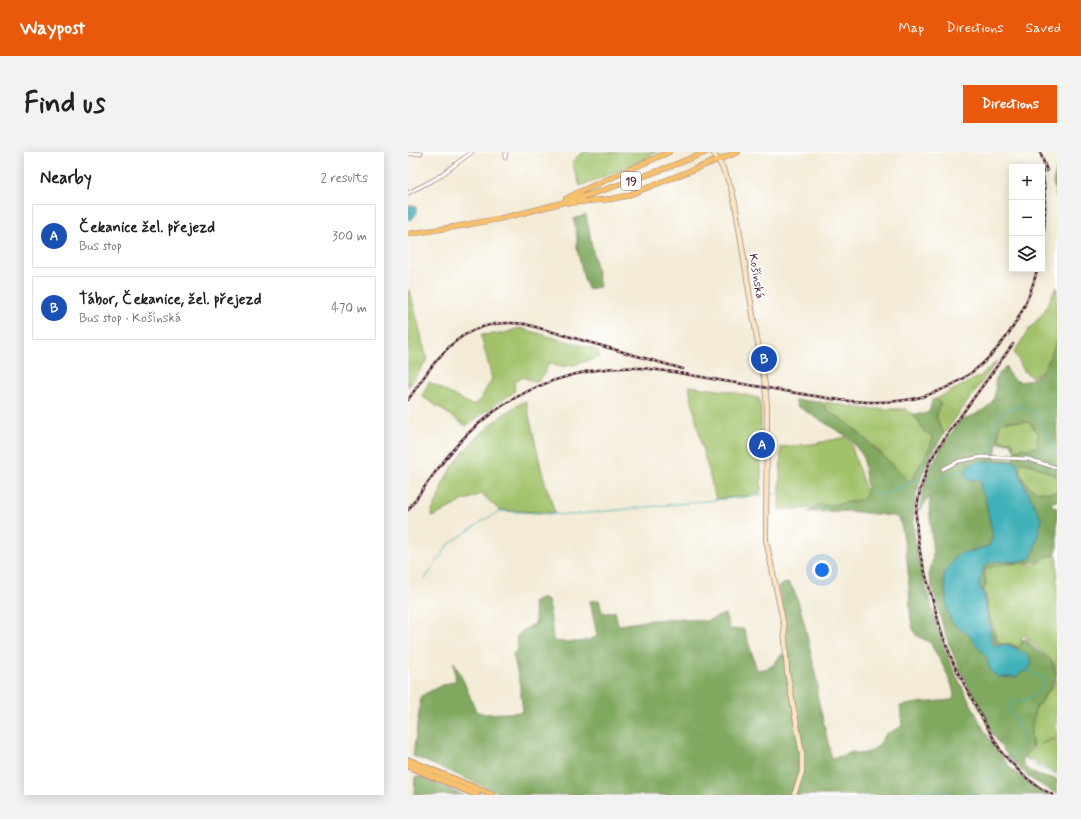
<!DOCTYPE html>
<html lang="en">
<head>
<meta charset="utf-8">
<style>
	body { margin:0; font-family:Mynerve,sans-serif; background:#f2f2f2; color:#222 }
	.controls { position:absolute; right:12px; top:12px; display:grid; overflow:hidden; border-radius:0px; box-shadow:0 2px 10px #0003 }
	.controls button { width:36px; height:36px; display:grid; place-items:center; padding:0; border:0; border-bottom:1px solid #e0e0e0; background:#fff; color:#222; font:20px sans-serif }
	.you { position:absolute; left:414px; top:418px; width:14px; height:14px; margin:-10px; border:3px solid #fff; border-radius:50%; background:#1a73e8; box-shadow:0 0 0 6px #1a73e833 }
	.badge { display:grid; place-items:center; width:26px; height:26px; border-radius:50%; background:#ea580c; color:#fff; font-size:13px; font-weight:700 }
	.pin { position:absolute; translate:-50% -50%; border:2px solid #fff; box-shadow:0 1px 4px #0006 }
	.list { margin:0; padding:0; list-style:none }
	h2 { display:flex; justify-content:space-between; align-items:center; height:52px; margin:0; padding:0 16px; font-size:17px }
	h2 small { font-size:13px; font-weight:400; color:#767676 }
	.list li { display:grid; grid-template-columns:26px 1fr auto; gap:12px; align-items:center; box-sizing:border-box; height:64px; margin:0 8px 8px; padding:0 8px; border:1px solid #e0e0e0; border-radius:0px }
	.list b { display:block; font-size:15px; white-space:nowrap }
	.list p { margin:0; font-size:13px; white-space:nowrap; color:#767676 }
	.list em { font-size:13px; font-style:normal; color:#767676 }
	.icon { flex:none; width:22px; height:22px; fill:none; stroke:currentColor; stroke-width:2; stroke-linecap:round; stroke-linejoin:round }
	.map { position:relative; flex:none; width:649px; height:643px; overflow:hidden; border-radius:0px }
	header { display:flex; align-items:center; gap:24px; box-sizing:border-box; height:56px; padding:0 20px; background:#ea580c; color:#fff }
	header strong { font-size:19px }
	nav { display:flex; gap:22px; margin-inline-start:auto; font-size:14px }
	.intro { display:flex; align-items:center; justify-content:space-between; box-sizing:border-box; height:96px; padding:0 24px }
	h1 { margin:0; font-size:28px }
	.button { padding:10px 18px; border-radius:0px; background:#ea580c; color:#fff; font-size:14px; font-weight:700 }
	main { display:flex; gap:24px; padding:0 24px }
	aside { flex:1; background:#fff; border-radius:0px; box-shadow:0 2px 10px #0003 }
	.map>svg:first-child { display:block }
</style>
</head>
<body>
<header>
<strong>Waypost</strong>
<nav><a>Map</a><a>Directions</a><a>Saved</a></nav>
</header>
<div class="intro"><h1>Find us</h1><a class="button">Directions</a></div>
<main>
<aside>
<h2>Nearby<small>2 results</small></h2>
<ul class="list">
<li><span class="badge" style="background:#1a4fb4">A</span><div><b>Čekanice žel. přejezd</b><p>Bus stop</p></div><em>300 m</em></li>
<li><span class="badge" style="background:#1a4fb4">B</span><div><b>Tábor, Čekanice, žel. přejezd</b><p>Bus stop · Košínská</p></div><em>470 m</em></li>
</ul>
</aside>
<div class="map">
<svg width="649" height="643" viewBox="0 0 649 643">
	<rect width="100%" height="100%" fill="#fff"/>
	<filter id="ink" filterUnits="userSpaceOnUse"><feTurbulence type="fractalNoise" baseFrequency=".025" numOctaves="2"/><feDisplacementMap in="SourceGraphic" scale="8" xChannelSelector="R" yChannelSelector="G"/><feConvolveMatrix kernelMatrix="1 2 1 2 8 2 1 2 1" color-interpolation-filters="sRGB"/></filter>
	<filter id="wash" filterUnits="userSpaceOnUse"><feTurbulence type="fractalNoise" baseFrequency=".012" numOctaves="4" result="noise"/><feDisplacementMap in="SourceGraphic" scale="16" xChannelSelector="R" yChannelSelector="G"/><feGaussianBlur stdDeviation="0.9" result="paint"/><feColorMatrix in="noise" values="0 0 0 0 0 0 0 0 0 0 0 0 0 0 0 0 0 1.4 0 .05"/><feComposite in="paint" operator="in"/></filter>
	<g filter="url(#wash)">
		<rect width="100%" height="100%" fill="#f3ebd6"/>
		<path fill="#a1c26a" stroke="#76704a" d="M177 0H250L222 14 172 34 164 10 171 3Z
			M649 135V189L637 216 629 222 624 225 616 219 606 200 622 176 636 160 645 141Z
			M2 138 19 208C14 214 4 232 0 235V139Z
			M111 176 187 197 191 201V205C175 210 156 219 141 211 137 217 136 231 124 229 121 228 118 226 115 225L106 230 107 239 105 241 81 257 58 274 14 244 21 230 63 253 70 251 84 227 73 183 97 181Z
			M589 209 536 282C529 269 526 265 533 251L528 247 572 224Z
			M281 234 325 240 351 246 353 258V336L352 341 349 343 308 347 293 291Z
			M115 250H118L134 320 147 361 91 358 74 342 54 349 27 364H23V363C24 357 27 354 29 349 32 342 33 335 36 329 50 300 87 265 115 250Z
			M417 250 457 257H498L510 268 517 280 523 283 525 286 521 297 502 330C484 311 465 293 445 276 436 268 422 263 416 253Z
			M597 269 621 270 630 281 629 294 622 297 614 296 609 298 606 295 604 289 591 288 592 271Z
			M438 285 443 292 462 353 371 358 373 295 404 292Z
			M615 311 627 314 649 324V340C628 343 616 337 611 315Z
			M640 404H649V523H648L646 512 644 509 616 483 613 485 614 492 610 495 602 492H590L583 469 576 436 578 433C578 429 576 424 577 420 582 408 615 411 626 413Z
			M648 523 649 584 633 592 649 586V621L616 605 617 603 625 597 623 580 627 558 628 555 634 550 637 543 646 532Z"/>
		<path fill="#80a85e" stroke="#656444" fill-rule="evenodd" d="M649 15V49L645 30Z
			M178 63 192 135 180 137 176 127 169 97V85L166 68 167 66Z
			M649 189V324L620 311H615L611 315C616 337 628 343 649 340V349L644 350 643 353 649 356V397L647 404 640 403 633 410 597 412 579 416 576 419 578 433 575 437 589 493 600 492 610 495 614 492 613 488 618 487 627 496 644 510 648 523 642 537 637 542 633 551 628 555 627 558 623 580 624 595 617 603 614 608C619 624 635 624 649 627V642L623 627 601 606 584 581 549 512 537 482 521 424 525 405 521 353 522 349 521 345 511 361C515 321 530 299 553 267 567 264 584 256 587 242 588 237 586 231 588 226 590 222 595 218 598 214 599 217 601 222 603 225 614 236 631 225 637 215 642 207 645 197 649 189ZM597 269 621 270 630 281 629 294 623 297 614 296 609 298 606 295 604 289 591 288 590 277 592 271ZM589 291H602L608 300 606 307H587ZM609 310 612 325 634 368 629 383 627 398 608 410 590 409 581 411 576 415 571 433 576 443 584 491 586 494 600 492 609 497 608 525H591L580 513 579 506 561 483 544 471 539 457 536 434V422L549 403 581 394 585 385 577 345 573 336V330L571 327 564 328Z
			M528 247 533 251C526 265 529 269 536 282 520 306 508 331 506 360 504 386 512 411 518 435 524 455 529 476 536 496 544 516 554 535 564 554 573 573 583 592 597 609 608 623 623 634 639 643H96L5 604 13 544 32 534 47 529C48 523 46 516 46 510L56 530 68 559 77 562 114 560 115 559 111 528 105 502 110 496 108 485 114 479 128 471 125 451 132 447H138L141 450 145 486 146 489C161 490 174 492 188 485L189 483 182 449 191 448 194 460 199 461 207 459 210 472 211 473 244 468 274 466 298 469 317 462 322 477H336L349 518C352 517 359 517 362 515 369 511 371 502 379 499L378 474 370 435 375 432 381 431C393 442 405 514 410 534L409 543 424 607 444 600 454 602 461 600 470 594 478 582 491 576 494 573 492 554 510 551 543 548 546 545C546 529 530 506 523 492 519 487 509 487 506 480 501 466 502 449 501 434 500 412 497 390 492 368L489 365 485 364 441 359 400 360 409 353H425L456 347 459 339 455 304 440 285 389 254 387 248 414 250C416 259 428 263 435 268 445 275 454 284 463 293 476 305 489 317 502 330L521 297 525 286 523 283 517 281 510 268 503 262C518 262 522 264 524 248Z
			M7 625H13L55 643H6Z"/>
		<path fill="#40b1b8" stroke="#456872" d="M0 54H5L8 55C9 61 7 66 1 68L0 67Z
			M585 309 609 310 612 325 634 368C630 381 628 395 622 407L608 410 590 409 581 411 576 415 571 433 576 443 584 491 586 494 600 492 620 503 624 510 620 519 613 520 609 525H591L584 521 580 513 579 506 561 483 544 471 539 457 536 422 549 403 581 394 585 385 577 345 573 336V330L571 327 564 328 559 327 557 323 560 314 569 310Z"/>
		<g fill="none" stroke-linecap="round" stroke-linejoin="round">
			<path stroke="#40b1b8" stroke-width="1" d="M611 302C620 298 640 310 649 314
				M585 304C585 283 581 260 608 255 617 254 621 256 627 262 637 273 641 288 649 300
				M529 329C537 322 547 319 557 319
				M517 330H523
				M465 342H478L506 328 511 329
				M361 343 369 342
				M17 427 41 392 79 366 93 359 162 363 355 343
				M615 604 624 612 649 623
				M575 630C587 622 601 611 610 599 614 594 614 587 617 582L616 580C607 576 611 574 607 567 606 564 603 562 601 559L602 553 604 550C619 549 625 545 635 534L636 526 620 519
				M515 643 514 640C523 637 536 635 542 643
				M562 643 566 636 569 634"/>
		</g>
	</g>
	<g filter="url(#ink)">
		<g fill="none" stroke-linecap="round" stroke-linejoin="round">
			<defs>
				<path id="street" d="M0 2 13 1
					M97 6 98 0
					M0 41 29 26 64 0
					M535 317 551 309 574 305 620 307 649 316"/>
				<path id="secondary" d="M305 0C316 16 323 32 327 51L342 145 357 233 359 255 358 388 376 474 379 519 394 602V620L386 643"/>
				<path id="primary" d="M158 47 171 40 261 0
					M160 51 203 47 218 44 330 0
					M0 82C30 78 60 73 90 67 161 51 231 28 298 0"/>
				<path id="highway" d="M0 608 84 643
					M0 614 69 643"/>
			</defs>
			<use href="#street" stroke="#9e8580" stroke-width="4.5"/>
			<use href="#secondary" stroke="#9e8580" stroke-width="6"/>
			<use href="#primary" stroke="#9e8580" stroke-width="6"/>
			<use href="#highway" stroke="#9e8580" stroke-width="7"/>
			<use href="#street" stroke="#fff" stroke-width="3"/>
			<use href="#secondary" stroke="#fce6c4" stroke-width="4.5"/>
			<use href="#primary" stroke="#f7c06c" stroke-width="5"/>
			<use href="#highway" stroke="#f7c06c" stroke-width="5.5"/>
			<defs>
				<path id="rail" d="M632 0 639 19
					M605 192 538 284 522 309 512 338 508 361 509 381 513 406 534 482 546 513 583 582 594 601 616 624 632 636 645 643
					M0 248C31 203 54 164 117 172L275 217
					M0 358C21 329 41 298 68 274 113 234 172 213 232 216 260 218 288 224 316 229 355 235 394 242 432 248 460 251 487 252 513 245 610 218 649 111 634 15"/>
			</defs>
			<use href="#rail" stroke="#4a1f2b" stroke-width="2.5"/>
			<use href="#rail" stroke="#fff" stroke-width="1" stroke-dasharray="3" stroke-linecap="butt"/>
		</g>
	</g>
	<g text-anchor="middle" stroke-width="4" stroke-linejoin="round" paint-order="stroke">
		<rect fill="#fff" stroke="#80626b" stroke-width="1" x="213" y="20" width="20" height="18" rx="3"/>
		<g font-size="11" font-weight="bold" fill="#4a1f2b">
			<text x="223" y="33">19</text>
		</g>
		<g font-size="12" fill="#4a1f2b" stroke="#fff">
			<text transform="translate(349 124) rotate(81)" y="4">Košínská</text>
		</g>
	</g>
</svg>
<div class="controls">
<button>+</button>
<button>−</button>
<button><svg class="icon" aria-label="layers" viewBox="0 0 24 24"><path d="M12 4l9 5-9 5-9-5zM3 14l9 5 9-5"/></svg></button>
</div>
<div class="you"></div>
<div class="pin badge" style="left:354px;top:293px;background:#1a4fb4">A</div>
<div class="pin badge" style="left:356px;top:207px;background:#1a4fb4">B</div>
</div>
</main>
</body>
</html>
